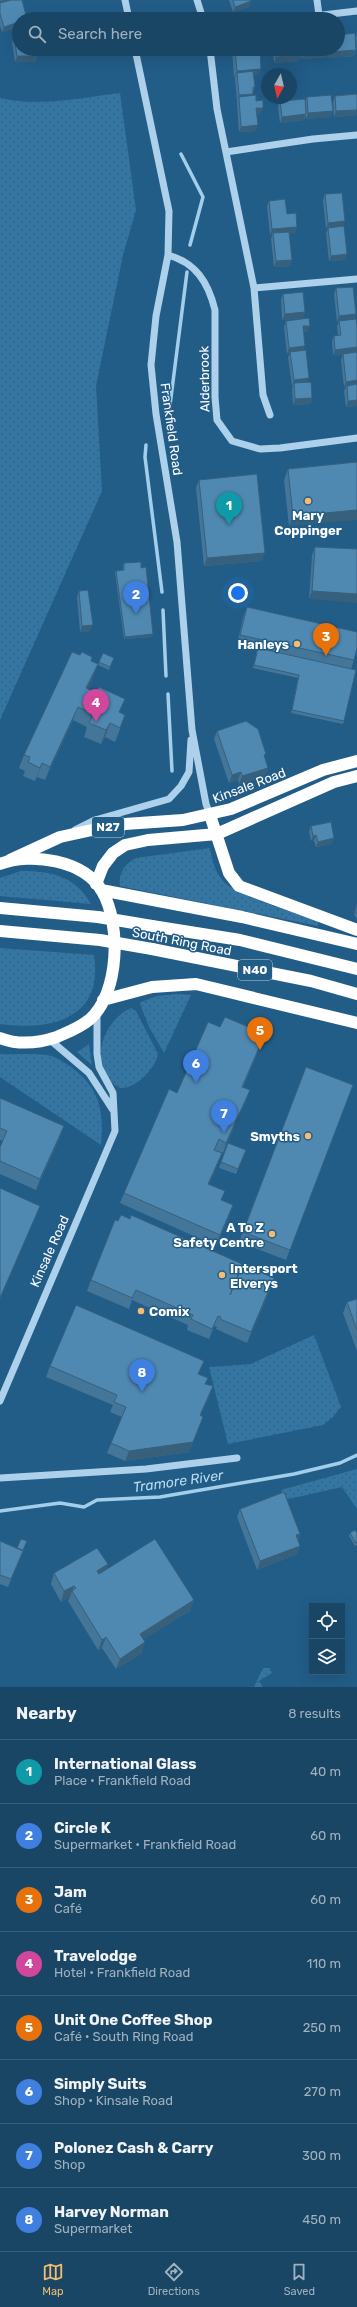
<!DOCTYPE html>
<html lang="en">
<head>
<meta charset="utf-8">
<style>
	body { margin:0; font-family:Rubik,sans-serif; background:#234d6c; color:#f1f3f6 }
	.controls { position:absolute; right:12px; bottom:12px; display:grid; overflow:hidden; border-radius:0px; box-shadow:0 4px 16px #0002 }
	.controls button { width:36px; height:36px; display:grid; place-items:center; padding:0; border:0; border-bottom:1px solid #385e7a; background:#1a4666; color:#f1f3f6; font:20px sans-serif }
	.compass { position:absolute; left:261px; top:68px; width:36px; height:36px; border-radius:50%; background:#1a4666; box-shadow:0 4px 16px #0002; rotate:188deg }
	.you { position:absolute; left:238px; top:593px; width:14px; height:14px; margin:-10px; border:3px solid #fff; border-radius:50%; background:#1a73e8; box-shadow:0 0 0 6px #1a73e833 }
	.badge { display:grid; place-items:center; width:26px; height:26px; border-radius:50%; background:#f6bb6f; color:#fff; font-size:13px; font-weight:700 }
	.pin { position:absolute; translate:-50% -33px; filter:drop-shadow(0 1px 2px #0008) }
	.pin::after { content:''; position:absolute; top:21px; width:14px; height:12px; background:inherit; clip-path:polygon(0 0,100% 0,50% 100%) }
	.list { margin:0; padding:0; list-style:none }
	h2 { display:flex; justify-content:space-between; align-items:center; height:52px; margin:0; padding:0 16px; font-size:17px }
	h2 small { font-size:13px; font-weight:400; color:#9fb1bf }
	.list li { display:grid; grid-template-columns:26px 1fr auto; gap:12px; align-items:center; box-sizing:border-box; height:64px; padding:0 16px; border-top:1px solid #385e7a }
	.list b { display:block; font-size:15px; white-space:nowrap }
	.list p { margin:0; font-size:13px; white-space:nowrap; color:#9fb1bf }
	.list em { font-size:13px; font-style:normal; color:#9fb1bf }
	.icon { flex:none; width:22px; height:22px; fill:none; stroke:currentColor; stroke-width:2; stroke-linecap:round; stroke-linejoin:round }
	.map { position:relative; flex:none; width:357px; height:1687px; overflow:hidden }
	.search { position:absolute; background:#1a4666; box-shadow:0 4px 16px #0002; left:12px; right:12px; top:12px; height:44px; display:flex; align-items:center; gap:10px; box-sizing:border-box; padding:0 14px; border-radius:22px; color:#9fb1bf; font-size:15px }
	.sheet { height:564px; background:#1a4666 }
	nav { display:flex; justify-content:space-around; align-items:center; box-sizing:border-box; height:56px; border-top:1px solid #385e7a; background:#1a4666; font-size:11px; color:#9fb1bf }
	nav a { display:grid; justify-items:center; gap:2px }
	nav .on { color:#f6bb6f }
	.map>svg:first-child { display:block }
</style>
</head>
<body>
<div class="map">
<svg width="357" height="1687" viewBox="0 0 357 1687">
	<defs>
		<pattern id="green-dots" width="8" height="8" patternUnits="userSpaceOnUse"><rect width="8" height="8" fill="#3376a3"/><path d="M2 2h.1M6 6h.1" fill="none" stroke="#415f73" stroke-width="1.8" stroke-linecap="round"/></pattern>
	</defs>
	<rect width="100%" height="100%" fill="#225d88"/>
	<path fill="url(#green-dots)" d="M120 93 136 210 123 255 96 386 102 491 0 720V98C39 107 81 98 120 93Z
		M210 848C212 861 215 872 224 882 236 895 298 914 318 921V926L120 886C118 873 125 864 136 858Z
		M21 871C52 871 75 876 91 904L0 896V878Z
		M0 948 94 955C104 1019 51 1031 0 1024Z
		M177 994 191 995 164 1053 149 1027 140 1004 141 1002 157 996Z
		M131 1008 136 1011 158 1054C155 1069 136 1089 120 1088 86 1071 101 1021 131 1008Z
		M89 1044 92 1065 77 1052Z
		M0 1054C15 1055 31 1053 46 1055 56 1056 63 1062 71 1067 100 1089 104 1110 101 1145L0 1077Z
		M314 1335 341 1407 333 1417 323 1425 228 1444 209 1367 251 1364Z
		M357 1469V1509L342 1487 284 1500 281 1490Z
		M263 1668H270L272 1673 259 1681 263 1687H254Z"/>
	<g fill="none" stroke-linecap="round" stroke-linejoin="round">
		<path stroke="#a1ceeb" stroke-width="3.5" d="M181 154 203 197 190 245
			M169 413 187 272
			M146 445 145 457 162 592
			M163 610 166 676
			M168 694 172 771
			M0 1511 60 1503 84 1507 97 1500 160 1497 294 1474 340 1463 357 1455"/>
		<path stroke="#add1ea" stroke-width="7" d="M125 0 129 19
			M197 0 203 19
			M317 0 319 15
			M288 19 357 11
			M135 49 169 211 168 255 156 316 151 365 156 414 177 542 192 730 206 804 210 815
			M210 49 217 109 254 288 263 395 270 415
			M226 152 313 139 357 135
			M168 255C196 263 208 282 215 310V397L217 420 232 441 260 449 280 448 357 438
			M254 288 357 279
			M75 830 95 820 169 799 181 786 189 772 191 740
			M49 1039 89 1073 113 1110
			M0 1401 115 1131 113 1093 99 1067 97 1054V1011
			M0 1478 146 1469 237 1458"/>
		<path stroke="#fff" stroke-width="12" d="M210 815 229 873 239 886 357 930
			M10 860 60 837 92 830 125 824 183 820 231 809 323 770 357 761
			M0 864C31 852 84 860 102 891 121 923 120 994 89 1020 79 1028 68 1032 57 1037 39 1043 18 1045 0 1038
			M96 884 103 866 113 853 125 845 148 840 217 834 334 782 357 776
			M101 890 242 917 357 944
			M152 926 240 940 357 969
			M152 949 311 981 357 994
			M103 1000 152 987 196 984 357 1023"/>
		<path stroke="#fff" stroke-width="12" d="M0 908 98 917 152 926
			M0 931 100 940 152 949"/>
	</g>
	<path fill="#447699" d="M0 0 19 19V27L2 32 0 26Z
		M229 0H250L249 7 233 12Z
		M357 34V54L356 38Z
		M14 37 37 56 35 62H15L12 43Z
		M232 49H260L259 75H253L255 87 253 91V95L261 113 257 114 256 131 239 132 237 102V101L235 78V77H234Z
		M273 49H301V55L299 61 274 63Z
		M301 49H329V51L327 57 302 59Z
		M329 49H338L356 50 354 56 329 58Z
		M357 94V115L334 117 333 102 335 96Z
		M307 97 331 117 306 119V116L304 120 280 123 278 107 280 101 305 102Z
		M325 194 343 226 345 260 329 261 326 233 328 229H326L323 200Z
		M269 201 287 214 295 233H289L292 260 290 266 274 267 271 239 272 235H270L267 206Z
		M336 288 356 314 354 319 357 406 346 407 344 391 346 387H344L341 360 343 354 333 355 332 341 334 336 338 335 337 326 339 322H337L334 294Z
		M283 294 303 318 282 320 281 299Z
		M286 321 308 331 304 332V350L308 382 312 398 310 404 293 405 292 389 293 385 292 386 288 357 290 354H287L284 327Z
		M357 462 289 526 284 480 288 469Z
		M199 480 262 561 204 566 196 488Z
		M315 547 357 549 309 599 312 555Z
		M124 563 152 637 124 639 115 573 116 571 123 570V566Z
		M79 591 90 631 80 632 77 597Z
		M247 607 354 660 351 669 344 721 343 724 291 713 298 678 253 668 257 650 237 645 243 618Z
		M103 653 114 658 109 670 98 665Z
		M91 661 93 678 87 689 120 712V729L115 742 105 737 101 744 84 737 87 727 73 720 45 780 37 777 35 781 23 776 25 771 19 768 24 755Z
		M217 731 265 758 268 768 265 776 239 784 238 780 229 783 214 739Z
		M311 826 332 844 316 847 314 841H311L309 832Z
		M357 904V918H356L354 914Z
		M220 1027 260 1032 257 1041V1054L243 1087 250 1090 246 1100 223 1153 215 1150 222 1153 209 1185 222 1200 233 1205 229 1216 216 1246 120 1203 124 1193 177 1093Z
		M306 1067 353 1085 286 1260 239 1242Z
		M0 1098 60 1137 36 1190 0 1174V1147L3 1141 0 1140Z
		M228 1143 246 1150 236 1174 219 1168Z
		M118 1221 233 1288 274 1278 271 1288 247 1343 216 1329 217 1327 214 1326 209 1339 187 1330 188 1325 132 1300 129 1309 87 1291 91 1280Z
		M357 1299V1351L343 1313 347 1302Z
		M50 1366 199 1374 205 1384 209 1397 200 1416 203 1417 189 1452 125 1461 107 1453 122 1417 110 1412 113 1405 46 1377Z
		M240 1509 300 1534 298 1540 300 1546 297 1554 257 1570 237 1517Z
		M350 1533H357V1545L355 1546 349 1536Z
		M0 1541 17 1548 27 1541 20 1559 8 1587 0 1584Z
		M108 1564 106 1570 194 1600 190 1611 143 1639 142 1653 116 1669 102 1648 98 1650 68 1601 70 1597 61 1602 51 1584 54 1573Z"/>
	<path fill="#37607d" d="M5 0H16L0 7V2Z
		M251 1 249 7 233 12 235 7Z
		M19 22V27L2 32 4 27Z
		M356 50 354 56 329 58 331 52Z
		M329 51 327 57 302 59 304 53Z
		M301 55 299 61 274 63 276 57Z
		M17 56H37L35 62H15Z
		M261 69 259 75 237 77V73L235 77H234L237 71Z
		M253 94 251 100 239 97 237 101 239 95Z
		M256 108H263L261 113 254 114Z
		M357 110V115L334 117 336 111Z
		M333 111 331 117 306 119 308 113Z
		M306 114 304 120 280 123 282 117Z
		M258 125 256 131 239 132 241 127Z
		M345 221 343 227 326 229 328 223Z
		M297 227 295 233 273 235V233L272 235H270L272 229Z
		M347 254 345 260 329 261 331 256Z
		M292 260 290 266 274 267 276 261Z
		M305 312 303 318 282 320 285 314Z
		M356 314 354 320 337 322 339 316Z
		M303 326H310L308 331 301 332Z
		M305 346 303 352H290V354H287L289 348Z
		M357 347V353L333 355 335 350Z
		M309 378 307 384 294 383 293 385 292 386 294 380Z
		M357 380V386H347L346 387H344L346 382Z
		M312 398 310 404 293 405 295 399Z
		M357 400V406L346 407 348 401Z
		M357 510V520L289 526 293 516Z
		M265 553 262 561 204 566 207 558Z
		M312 591 357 594V603L309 599Z
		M93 625 90 631 80 632 82 626Z
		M153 634 152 637 124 639 125 637Z
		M98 664 93 678 81 702 86 688Z
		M125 699 120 712 114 726 119 712Z
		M78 707 73 720 45 780 50 767Z
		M110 723 105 737 101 744 106 730Z
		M42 763 37 777 35 781 40 768Z
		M268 768 265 776 239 784 242 776Z
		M241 772 238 780 229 783 232 775Z
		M316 835 314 841H311L313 836Z
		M334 838 332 844 316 847 318 842Z
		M261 1043 257 1054 238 1097 242 1087Z
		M250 1090 246 1100 223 1153 226 1143Z
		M64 1126 60 1137 36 1190 40 1179Z
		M222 1153 218 1164 205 1195 208 1184Z
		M233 1205 229 1216 216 1246 220 1235Z
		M40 1206 36 1216 0 1300V1298Z
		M274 1278 271 1288 247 1343 251 1332Z
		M213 1386 209 1397 196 1426 200 1415Z
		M203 1417 189 1452 125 1461 129 1451Z
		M300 1534 297 1542 296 1535Z
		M300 1546 297 1554 257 1570 260 1561Z
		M23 1551 20 1559 8 1587 11 1579Z
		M108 1564 104 1575 93 1582 97 1571Z
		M74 1586 70 1597 61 1602 64 1591Z
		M194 1600 190 1611 136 1644 140 1634Z
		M106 1637 102 1648 98 1650 102 1640Z
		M145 1642 142 1653 116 1669 120 1659Z"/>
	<path fill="#4f89b2" stroke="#37607d" d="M0 0H5L0 2Z
		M11 0H22L27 19H19V22L4 27 0 14V3Z
		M233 0H250L251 1 235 7Z
		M355 33 356 50 331 52V49H338V35Z
		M19 36V49H36L37 56H17L14 37Z
		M235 49H260L261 69 237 71Z
		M276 49H301V55L276 57Z
		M304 49H329V51L304 53Z
		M253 71 255 87H253V94L239 95 237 73Z
		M357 94V110L336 111 335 96Z
		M256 95V101L263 100V108H256L258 125 241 127 239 97Z
		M331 95 333 111 308 113 307 97Z
		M305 99 306 114 282 117 280 101Z
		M342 193 345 221 328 223 325 194Z
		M285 199 287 214 296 213 297 227 272 229 269 201Z
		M344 226 347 254 331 256 328 228Z
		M289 232 292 260 276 261 273 233Z
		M353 287 356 314 339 316 336 288Z
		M303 292 305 312 285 314 283 294Z
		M309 318 310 326H303L305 346 289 348 286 321Z
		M356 319 357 325V347L335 350 334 336 341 335 339 321Z
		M306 350 309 378 294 380 290 352Z
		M357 352V380L346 382 343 354Z
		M311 382 312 398 295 399 294 383Z
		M357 384V400L348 401 347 386Z
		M357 462V510L293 516 288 469Z
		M257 474 265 553 207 558 199 480Z
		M315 547 357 549V594L312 591Z
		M141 562V568L146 567 153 634 125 637 116 571 124 570V563Z
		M88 590 93 625 82 626 79 591Z
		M247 607 357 632V648L354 660 240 635Z
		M258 648 356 670 344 721 292 710 299 675 254 665Z
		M72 652 80 655 82 652 92 657 91 661 98 664 86 688 96 693 99 687 125 699 119 712 125 715 120 728 110 723 106 730 89 723 93 714 78 707 50 767 42 763 40 768 28 762 30 757 24 755Z
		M103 653 114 658 110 667 99 662Z
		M246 721 258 729 266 754 264 755 268 768 242 776 241 772 232 775 217 731Z
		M331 822 334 838 318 842 316 835 313 836 311 826Z
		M357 904V915L355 911Z
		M225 1017 260 1032 256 1041 261 1043 242 1087 250 1090 226 1143 219 1139 214 1150 222 1153 208 1184 225 1191 221 1200 233 1205 220 1235 124 1193 169 1089 177 1093 208 1022 220 1027Z
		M306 1067 353 1085 290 1250 243 1232Z
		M0 1098 64 1126 40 1179 0 1161V1147L7 1131 0 1128Z
		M228 1143 246 1150 238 1169 221 1162Z
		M0 1188 40 1206 0 1298Z
		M121 1215 130 1219 131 1215 242 1264 230 1295 243 1265 274 1278 251 1332 220 1319 221 1317 218 1316 212 1329 191 1319 193 1315 136 1290 132 1298 91 1280 115 1220 118 1221Z
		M357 1299V1330L347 1302Z
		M76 1305 204 1361 198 1374 208 1378 205 1384 213 1386 200 1415 203 1417 193 1442 129 1451 111 1443 126 1407 114 1402 117 1395 50 1366Z
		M284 1492 300 1534 296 1535 300 1546 260 1561 240 1509Z
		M355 1530 357 1533V1542L356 1543 350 1533Z
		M21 1539 27 1541 23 1550 17 1548Z
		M155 1539 194 1600 140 1634 145 1642 120 1659 106 1637 102 1640 72 1591 76 1588 74 1586 64 1591 54 1573 97 1548 108 1564 97 1571 99 1574Z
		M0 1541 23 1551 11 1579 0 1575Z"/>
	<g fill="#f6bb6f" stroke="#225d88" stroke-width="1.5">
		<circle cx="308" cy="501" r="4"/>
		<circle cx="297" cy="644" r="4"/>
		<circle cx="308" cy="1136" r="4"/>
		<circle cx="272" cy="1234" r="4"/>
		<circle cx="222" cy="1275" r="4"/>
		<circle cx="141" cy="1311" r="4"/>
	</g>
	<g text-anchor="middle" stroke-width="3" stroke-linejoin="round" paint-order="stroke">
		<g fill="#225d88" stroke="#bdcedb" stroke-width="1">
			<rect x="92" y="817" width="32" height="20" rx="3"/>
			<rect x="238" y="960" width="34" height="20" rx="3"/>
		</g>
		<g font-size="12" font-weight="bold" fill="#fff">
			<text x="108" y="831">N27</text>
			<text x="255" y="974">N40</text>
		</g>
		<g font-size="13" fill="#fff" stroke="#225d88">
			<text transform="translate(204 379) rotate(-91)" y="5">Alderbrook</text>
			<text transform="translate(172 429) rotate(82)" y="5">Frankfield Road</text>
			<text transform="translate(249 785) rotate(-21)" y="5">Kinsale Road</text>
			<text transform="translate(182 941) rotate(11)" y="5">South Ring Road</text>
			<text transform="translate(49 1251) rotate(-66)" y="5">Kinsale Road</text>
		</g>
		<g font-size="13" font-weight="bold" fill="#fff" stroke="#225d88" text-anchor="end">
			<text x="308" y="520" text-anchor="middle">Mary<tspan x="308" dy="15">Coppinger</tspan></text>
			<text x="289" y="649">Hanleys</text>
			<text x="300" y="1141">Smyths</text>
			<text x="264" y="1232">A To Z<tspan x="264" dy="15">Safety Centre</tspan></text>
			<text x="230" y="1273" text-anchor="start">Intersport<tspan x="230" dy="15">Elverys</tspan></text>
			<text x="149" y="1316" text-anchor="start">Comix</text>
		</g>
		<g font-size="14" font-style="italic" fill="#b9dbf1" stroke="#225d88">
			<text transform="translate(178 1481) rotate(-8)" y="5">Tramore River</text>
		</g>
	</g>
</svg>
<div class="controls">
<button><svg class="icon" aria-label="locate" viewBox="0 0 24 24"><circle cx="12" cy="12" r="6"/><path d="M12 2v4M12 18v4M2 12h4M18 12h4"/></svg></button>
<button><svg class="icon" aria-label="layers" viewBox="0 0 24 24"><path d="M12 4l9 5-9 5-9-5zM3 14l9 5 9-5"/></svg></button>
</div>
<svg class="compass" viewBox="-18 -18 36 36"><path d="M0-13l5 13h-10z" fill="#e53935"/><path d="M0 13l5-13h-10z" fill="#9fb1bf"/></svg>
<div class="you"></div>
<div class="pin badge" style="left:229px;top:525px;background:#0f9aa8">1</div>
<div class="pin badge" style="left:136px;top:614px;background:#3f7fe0">2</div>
<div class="pin badge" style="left:326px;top:656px;background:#e8710a">3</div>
<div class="pin badge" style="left:96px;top:722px;background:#d1479c">4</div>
<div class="pin badge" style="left:260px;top:1050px;background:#e8710a">5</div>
<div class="pin badge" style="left:196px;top:1083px;background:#3f7fe0">6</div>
<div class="pin badge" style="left:224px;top:1133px;background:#3f7fe0">7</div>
<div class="pin badge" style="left:142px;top:1392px;background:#3f7fe0">8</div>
<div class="search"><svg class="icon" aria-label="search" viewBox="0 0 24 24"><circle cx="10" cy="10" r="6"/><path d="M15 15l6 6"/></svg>Search here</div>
</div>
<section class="sheet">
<h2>Nearby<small>8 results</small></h2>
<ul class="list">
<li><span class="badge" style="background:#0f9aa8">1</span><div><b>International Glass</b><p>Place · Frankfield Road</p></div><em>40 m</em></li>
<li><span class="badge" style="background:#3f7fe0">2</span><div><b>Circle K</b><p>Supermarket · Frankfield Road</p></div><em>60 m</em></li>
<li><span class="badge" style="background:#e8710a">3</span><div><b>Jam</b><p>Café</p></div><em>60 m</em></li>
<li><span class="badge" style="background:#d1479c">4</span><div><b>Travelodge</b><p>Hotel · Frankfield Road</p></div><em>110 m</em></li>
<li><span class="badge" style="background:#e8710a">5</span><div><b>Unit One Coffee Shop</b><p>Café · South Ring Road</p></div><em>250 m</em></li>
<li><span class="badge" style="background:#3f7fe0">6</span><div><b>Simply Suits</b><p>Shop · Kinsale Road</p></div><em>270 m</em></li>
<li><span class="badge" style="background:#3f7fe0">7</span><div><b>Polonez Cash &amp; Carry</b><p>Shop</p></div><em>300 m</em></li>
<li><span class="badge" style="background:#3f7fe0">8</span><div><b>Harvey Norman</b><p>Supermarket</p></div><em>450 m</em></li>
</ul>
</section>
<nav>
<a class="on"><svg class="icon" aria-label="map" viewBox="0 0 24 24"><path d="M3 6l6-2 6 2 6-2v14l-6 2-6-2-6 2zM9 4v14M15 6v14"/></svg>Map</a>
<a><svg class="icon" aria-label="directions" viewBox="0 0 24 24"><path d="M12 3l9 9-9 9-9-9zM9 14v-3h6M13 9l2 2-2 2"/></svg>Directions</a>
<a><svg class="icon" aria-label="saved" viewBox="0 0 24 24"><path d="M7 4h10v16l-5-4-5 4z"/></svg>Saved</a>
</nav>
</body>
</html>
